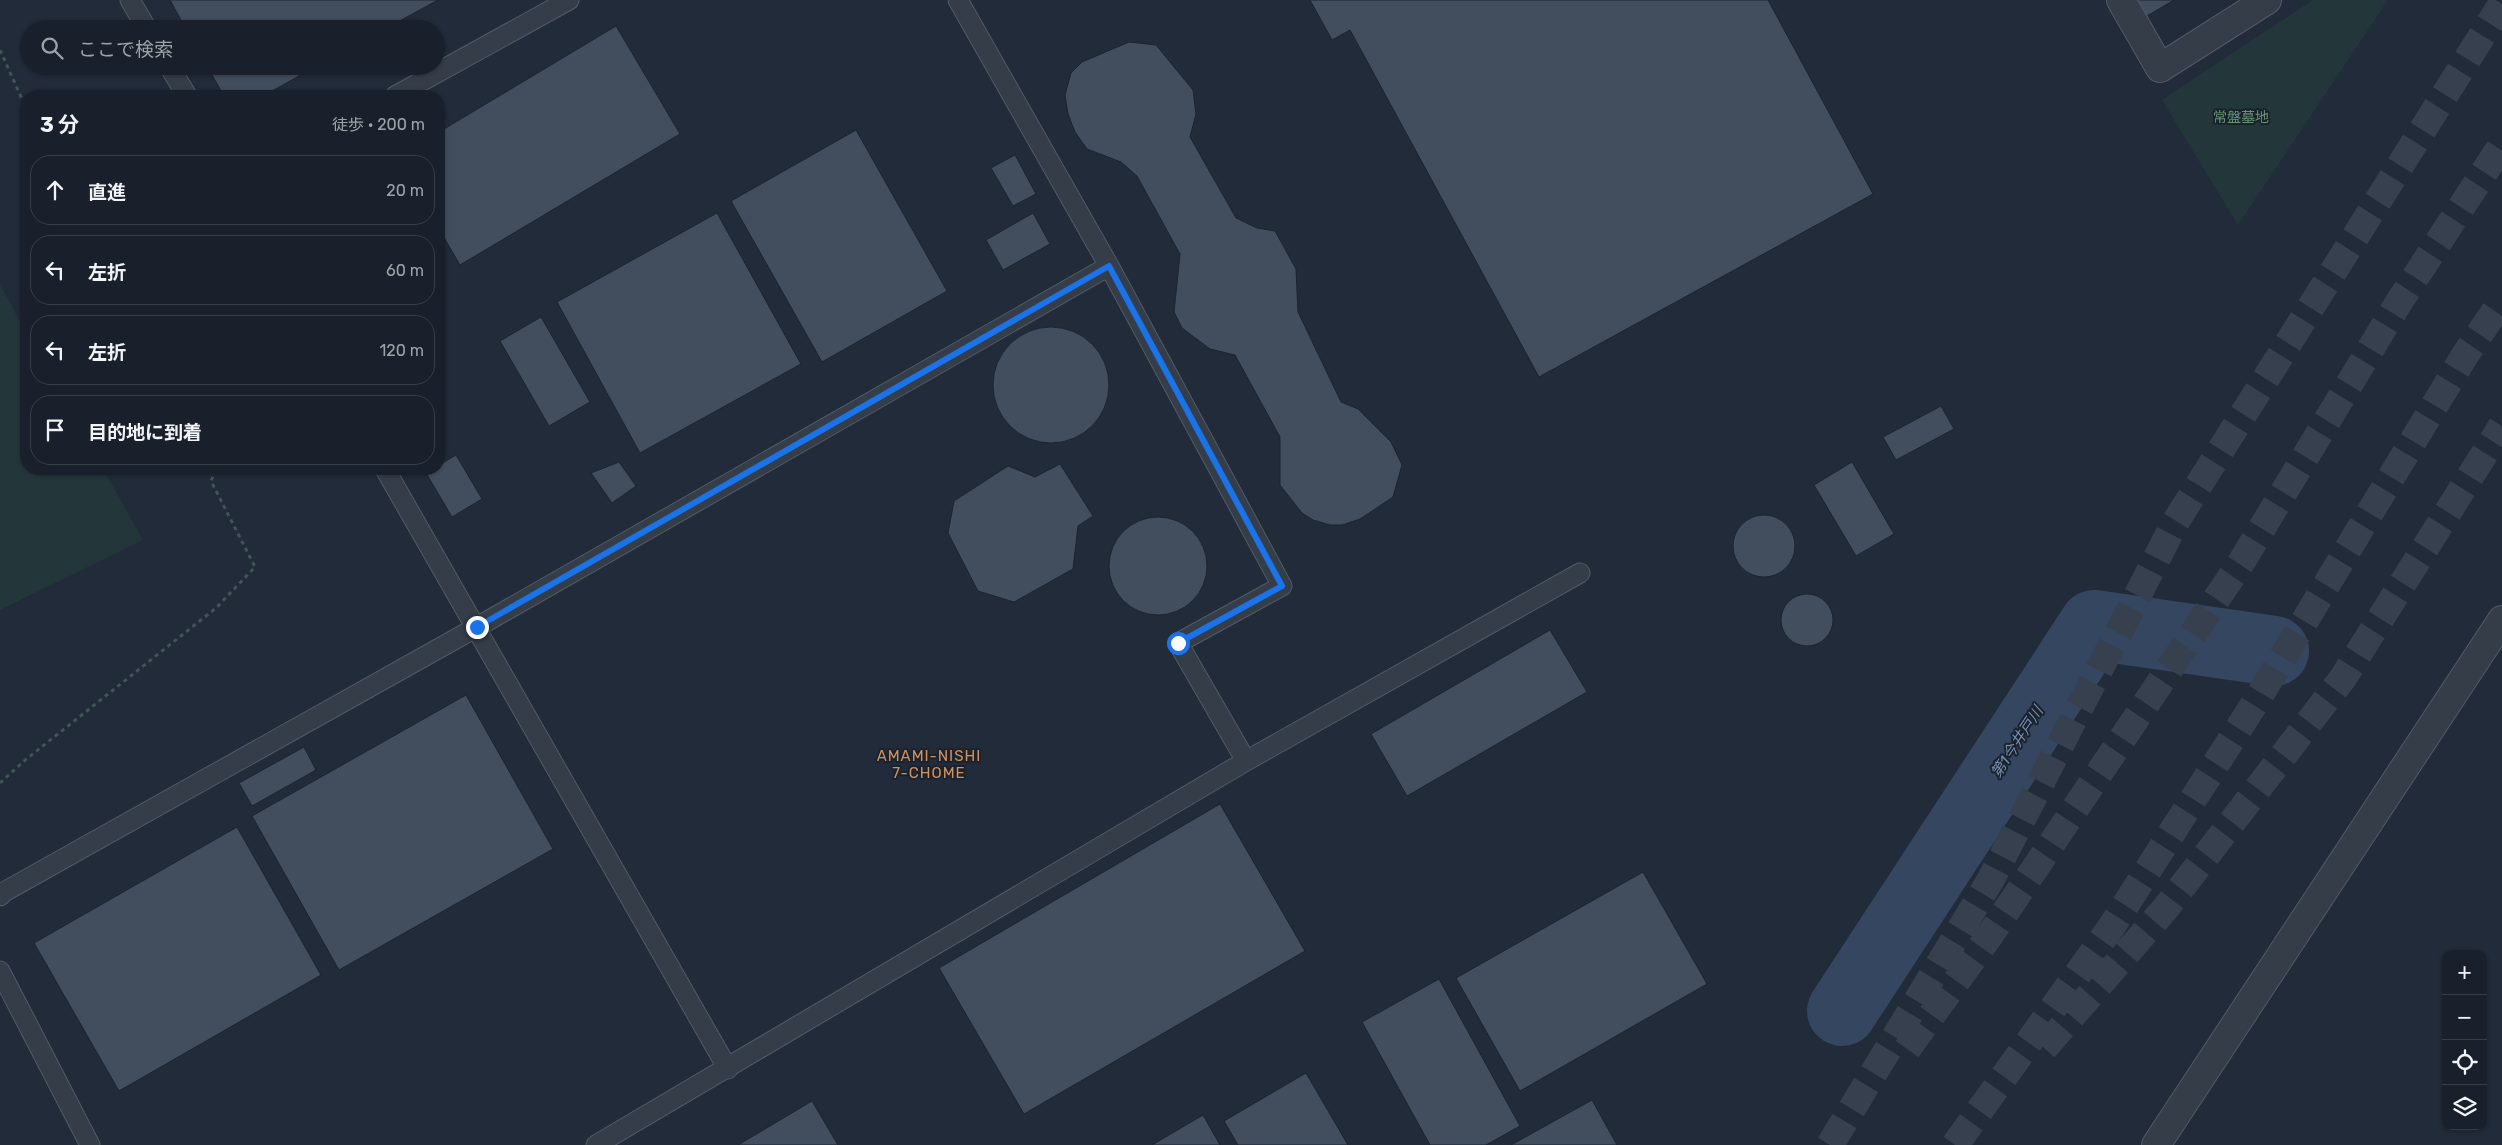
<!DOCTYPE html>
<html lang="ja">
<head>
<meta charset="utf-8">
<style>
	body { margin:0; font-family:Rubik,"Noto Sans JP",sans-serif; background:#222833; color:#f1f3f6 }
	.controls { position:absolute; right:15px; bottom:15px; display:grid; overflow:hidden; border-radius:10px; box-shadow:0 1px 4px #0004 }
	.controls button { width:45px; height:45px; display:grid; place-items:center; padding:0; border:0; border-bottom:1px solid #373e47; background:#19202b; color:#f1f3f6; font:25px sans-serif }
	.stop { position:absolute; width:15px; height:15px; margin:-11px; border:4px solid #1a73e8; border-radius:50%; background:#fff }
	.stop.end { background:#1a73e8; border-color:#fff; box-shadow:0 1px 5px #0008 }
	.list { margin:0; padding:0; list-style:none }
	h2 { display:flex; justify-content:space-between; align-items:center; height:65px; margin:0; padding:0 20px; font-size:21px }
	h2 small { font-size:16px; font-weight:400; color:#9fa3a9 }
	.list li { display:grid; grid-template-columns:32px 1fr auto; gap:15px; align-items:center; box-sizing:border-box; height:70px; margin:0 10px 10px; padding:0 10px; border:1px solid #373e47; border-radius:20px }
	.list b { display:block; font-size:19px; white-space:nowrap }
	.list em { font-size:16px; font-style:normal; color:#9fa3a9 }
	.icon { flex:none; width:28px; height:28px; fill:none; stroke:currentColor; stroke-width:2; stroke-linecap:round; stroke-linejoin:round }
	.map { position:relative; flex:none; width:2502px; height:1145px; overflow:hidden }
	.search { position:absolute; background:#19202b; box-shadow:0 1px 4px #0004; left:20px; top:20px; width:425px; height:55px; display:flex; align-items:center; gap:12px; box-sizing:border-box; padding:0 18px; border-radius:28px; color:#9fa3a9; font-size:19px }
	.panel { position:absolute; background:#19202b; box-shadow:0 1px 4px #0004; left:20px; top:90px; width:425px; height:385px; border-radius:20px }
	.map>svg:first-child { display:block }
</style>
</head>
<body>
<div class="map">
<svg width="2502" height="1145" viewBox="0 0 2502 1145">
	<rect width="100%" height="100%" fill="#212b39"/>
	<path fill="#23373a" d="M2313 0H2388L2238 225 2162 100Z
		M0 285 26 332V469H103L143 540 0 610Z"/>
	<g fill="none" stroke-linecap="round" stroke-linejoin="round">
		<path stroke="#354660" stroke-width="70" d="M1842 1011 2094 625 2274 651"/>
	</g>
	<path fill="#424e5e" stroke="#1c2430" d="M170 0H438L385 29H186Z
		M1310 0H1768L1873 194 1539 377 1350 30 1332 40Z
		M2131 0H2174L2142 19Z
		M616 26 680 134 460 265 439 229V132Z
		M1129 42 1156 45 1193 90 1196 114 1190 137 1236 218 1257 228 1275 231 1296 269 1298 312 1341 402 1358 409 1391 442 1402 465 1393 497 1360 519 1342 525H1330L1313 520 1302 513 1280 485V437L1235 355 1210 349 1182 328 1174 312 1180 254 1137 176 1121 162 1087 149 1075 132 1068 114 1065 95 1071 73 1082 62Z
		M207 66H317L263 96H224Z
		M856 130 947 291 822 362 731 201Z
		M1015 155 1036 194 1013 206 991 168Z
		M717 213 801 364 640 453 557 302Z
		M1033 213 1050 244 1003 270 986 240Z
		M541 317 590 402 549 426 500 341Z
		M993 385a58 58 0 1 1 116 0a58 58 0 1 1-116 0Z
		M1941 406 1954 429 1896 460 1883 437Z
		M456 455 482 499 452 517 426 473 433 469H439V465Z
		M619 462 636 486 612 503 591 473Z
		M1852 462 1894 534 1856 556 1814 485Z
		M1060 464 1093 516 1078 526 1073 569 1014 602 978 591 948 533 954 501 1008 466 1035 477Z
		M1733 546a31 31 0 1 1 62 0a31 31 0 1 1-62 0Z
		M1109 566a49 49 0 1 1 98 0a49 49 0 1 1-98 0Z
		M1781 620a26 26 0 1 1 52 0a26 26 0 1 1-52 0Z
		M1550 630 1587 692 1407 796 1371 734Z
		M466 695 553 849 339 970 252 816Z
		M304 747 316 770 252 806 239 783Z
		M1220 804 1305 951 1024 1114 939 968Z
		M237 827 321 975 119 1091 34 943Z
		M1643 872 1707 984 1520 1091 1456 978Z
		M1439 979 1520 1126 1486 1145H1430L1362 1022Z
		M1306 1073 1348 1145H1238L1224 1121Z
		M1592 1100 1617 1145H1511Z
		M812 1101 838 1145H738Z
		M1203 1115 1220 1145H1152Z"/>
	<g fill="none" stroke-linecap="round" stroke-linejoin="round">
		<path stroke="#36404e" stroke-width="28" stroke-dasharray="28 14" stroke-linecap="butt" d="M2044 1048 2165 909 2343 678 2502 426
			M1907 1049 1990 935 2242 561 2399 302 2502 145
			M1830 1145 1991 879 2176 521 2502 4
			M1955 1145 2112 926 2260 695 2465 355 2502 301"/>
		<defs>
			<path id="service" d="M130 0 147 29
				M958 0 1109 266 1282 586 1178 643 1246 761
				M169 66 187 96
				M395 96 569 0
				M385 469 728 1069
				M0 896 4 892 477 627 1109 266
				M0 971 90 1145
				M596 1145 1246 761 1580 573"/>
			<path id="pedestrian" d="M2156 1145 2502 620"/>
			<path id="minor" d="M2121 0 2160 68 2267 0"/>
		</defs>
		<use href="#service" stroke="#525b67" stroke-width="21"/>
		<use href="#pedestrian" stroke="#525b67" stroke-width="30"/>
		<use href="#minor" stroke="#525b67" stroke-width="30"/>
		<path stroke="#415457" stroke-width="3" stroke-dasharray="4 4" stroke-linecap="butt" d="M0 50 26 108
			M0 783 24 761 216 608 255 567 211 481 216 469"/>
		<use href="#service" stroke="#353d49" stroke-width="19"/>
		<use href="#pedestrian" stroke="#353d49" stroke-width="28"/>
		<use href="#minor" stroke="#353d49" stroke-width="28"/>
	</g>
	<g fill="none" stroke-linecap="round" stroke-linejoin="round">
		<path stroke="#1a73e8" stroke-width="6" d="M477 627 1109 266 1282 586 1178 643"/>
	</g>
	<g text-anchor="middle" stroke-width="4" stroke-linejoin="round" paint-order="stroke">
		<g font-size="14" fill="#679672" stroke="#1a222e">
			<text x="2241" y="122">常盤墓地</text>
		</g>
		<g font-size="15" font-style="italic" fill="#778eae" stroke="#1a222e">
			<text transform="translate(2017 742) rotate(-57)" y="5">第1今井戸川</text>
		</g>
		<g font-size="15" letter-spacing="1" fill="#d3915d" stroke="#1a222e">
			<text x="929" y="761">AMAMI-NISHI<tspan x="929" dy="17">7-CHOME</tspan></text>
		</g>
	</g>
</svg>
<div class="controls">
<button>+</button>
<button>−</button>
<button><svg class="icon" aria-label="locate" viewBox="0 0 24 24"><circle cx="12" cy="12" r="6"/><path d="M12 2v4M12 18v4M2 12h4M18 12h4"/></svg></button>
<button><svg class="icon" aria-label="layers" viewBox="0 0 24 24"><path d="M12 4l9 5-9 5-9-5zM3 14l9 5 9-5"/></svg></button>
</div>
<div class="stop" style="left:1178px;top:643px"></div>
<div class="stop end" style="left:477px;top:627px"></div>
<div class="search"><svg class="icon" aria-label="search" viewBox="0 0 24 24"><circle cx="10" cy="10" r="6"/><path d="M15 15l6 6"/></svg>ここで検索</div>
<section class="panel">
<h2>3 分<small>徒歩 · 200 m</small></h2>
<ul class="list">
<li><svg class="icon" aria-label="ahead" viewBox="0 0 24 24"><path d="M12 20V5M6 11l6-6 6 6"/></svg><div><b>直進</b></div><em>20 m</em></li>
<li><svg class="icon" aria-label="left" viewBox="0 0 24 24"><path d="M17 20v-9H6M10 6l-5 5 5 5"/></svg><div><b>左折</b></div><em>60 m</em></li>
<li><svg class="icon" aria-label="left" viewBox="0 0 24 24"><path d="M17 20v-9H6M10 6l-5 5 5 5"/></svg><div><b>左折</b></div><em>120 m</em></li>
<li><svg class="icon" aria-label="arrive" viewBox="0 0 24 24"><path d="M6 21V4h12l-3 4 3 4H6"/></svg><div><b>目的地に到着</b></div></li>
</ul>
</section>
</div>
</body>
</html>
